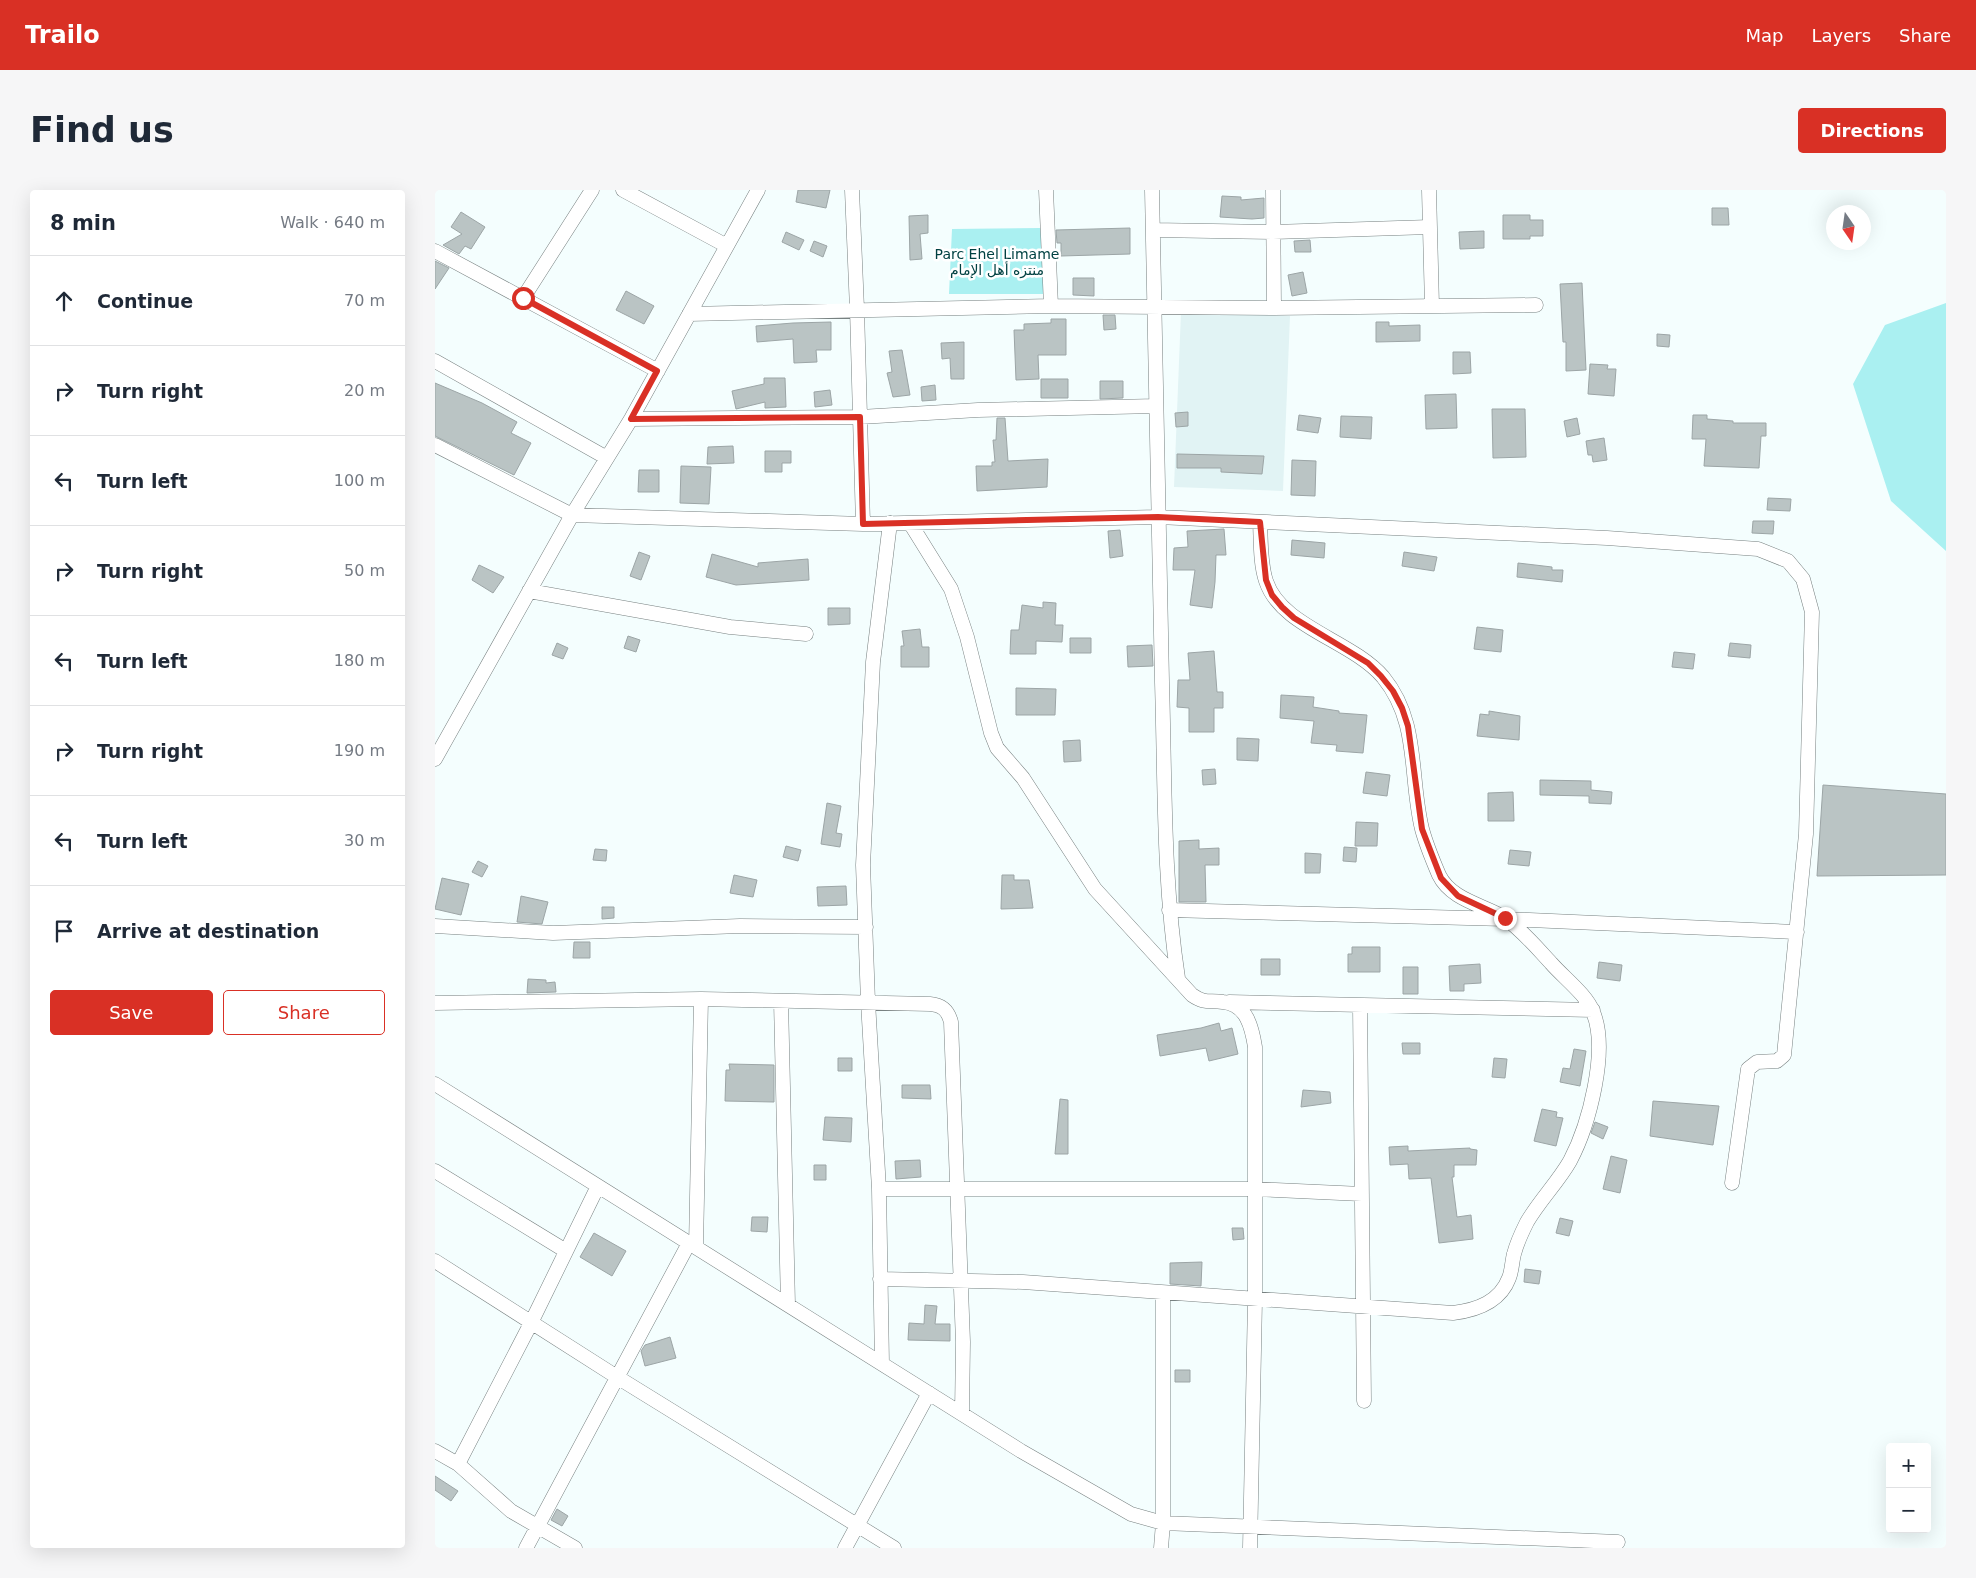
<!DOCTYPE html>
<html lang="en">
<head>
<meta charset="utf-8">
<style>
	body { margin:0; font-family:"DejaVu Sans","Noto Naskh Arabic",sans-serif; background:#f6f6f7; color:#1f2937 }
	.controls { position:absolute; right:15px; bottom:15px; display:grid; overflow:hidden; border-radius:5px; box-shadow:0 5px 20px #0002 }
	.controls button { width:45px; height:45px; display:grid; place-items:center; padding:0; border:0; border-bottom:1px solid #e0e1e3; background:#fff; color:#1f2937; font:25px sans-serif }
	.compass { position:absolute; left:1391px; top:15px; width:45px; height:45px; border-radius:50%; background:#fff; box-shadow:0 5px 20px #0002; rotate:167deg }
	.stop { position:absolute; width:15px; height:15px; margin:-11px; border:4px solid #d93025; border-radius:50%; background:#fff }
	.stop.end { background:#d93025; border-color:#fff; box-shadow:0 1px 5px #0008 }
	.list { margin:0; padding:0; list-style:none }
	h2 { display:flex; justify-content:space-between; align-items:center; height:65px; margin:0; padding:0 20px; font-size:21px }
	h2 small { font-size:16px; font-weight:400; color:#747a83 }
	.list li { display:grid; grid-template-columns:32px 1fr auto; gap:15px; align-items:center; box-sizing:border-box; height:90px; padding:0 20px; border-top:1px solid #e0e1e3 }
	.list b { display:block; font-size:19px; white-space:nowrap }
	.list em { font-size:16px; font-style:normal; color:#747a83 }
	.actions { display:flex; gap:10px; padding:15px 20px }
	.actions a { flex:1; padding:11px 0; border:1px solid #d93025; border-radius:5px; text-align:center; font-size:18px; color:#d93025 }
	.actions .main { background:#d93025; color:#fff }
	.icon { flex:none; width:28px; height:28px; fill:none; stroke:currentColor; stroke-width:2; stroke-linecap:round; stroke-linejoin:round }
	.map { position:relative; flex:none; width:1511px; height:1358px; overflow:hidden; border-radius:5px }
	header { display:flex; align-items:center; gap:30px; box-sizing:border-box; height:70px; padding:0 25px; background:#d93025; color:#fff }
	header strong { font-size:24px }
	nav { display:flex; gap:28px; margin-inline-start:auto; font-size:18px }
	.intro { display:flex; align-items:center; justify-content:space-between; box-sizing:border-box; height:120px; padding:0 30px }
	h1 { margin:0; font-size:35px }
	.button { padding:12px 22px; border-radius:5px; background:#d93025; color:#fff; font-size:18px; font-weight:700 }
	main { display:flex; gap:30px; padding:0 30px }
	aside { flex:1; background:#fff; border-radius:5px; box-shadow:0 5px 20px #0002 }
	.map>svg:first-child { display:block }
</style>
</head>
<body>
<header>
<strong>Trailo</strong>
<nav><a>Map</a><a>Layers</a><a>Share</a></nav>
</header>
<div class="intro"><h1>Find us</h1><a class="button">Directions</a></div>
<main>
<aside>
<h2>8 min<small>Walk · 640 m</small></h2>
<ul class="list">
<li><svg class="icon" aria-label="ahead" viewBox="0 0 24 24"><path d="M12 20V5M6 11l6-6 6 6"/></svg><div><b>Continue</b></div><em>70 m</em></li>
<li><svg class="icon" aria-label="right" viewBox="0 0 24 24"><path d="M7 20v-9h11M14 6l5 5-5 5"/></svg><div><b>Turn right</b></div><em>20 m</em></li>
<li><svg class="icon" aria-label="left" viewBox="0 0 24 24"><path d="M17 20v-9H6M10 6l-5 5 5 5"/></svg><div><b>Turn left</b></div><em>100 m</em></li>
<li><svg class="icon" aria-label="right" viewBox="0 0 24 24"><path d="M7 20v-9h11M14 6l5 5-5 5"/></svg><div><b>Turn right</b></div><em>50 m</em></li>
<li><svg class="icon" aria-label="left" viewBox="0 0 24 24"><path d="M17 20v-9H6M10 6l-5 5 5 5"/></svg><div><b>Turn left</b></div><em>180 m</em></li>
<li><svg class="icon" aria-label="right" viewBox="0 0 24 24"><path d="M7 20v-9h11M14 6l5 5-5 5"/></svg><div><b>Turn right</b></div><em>190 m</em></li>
<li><svg class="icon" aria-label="left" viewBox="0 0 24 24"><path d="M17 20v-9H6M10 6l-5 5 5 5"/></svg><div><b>Turn left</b></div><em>30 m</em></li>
<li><svg class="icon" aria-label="arrive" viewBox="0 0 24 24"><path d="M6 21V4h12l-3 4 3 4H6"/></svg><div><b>Arrive at destination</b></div></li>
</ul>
<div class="actions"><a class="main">Save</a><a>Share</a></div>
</aside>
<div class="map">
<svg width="1511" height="1358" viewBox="0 0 1511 1358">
	<rect width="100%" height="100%" fill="#f4fefe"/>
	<path fill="#e1f3f4" d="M746 122 855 126 848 301 739 297Z"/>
	<path fill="#aaf0f1" d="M606 38 609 104H514L517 39Z
		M1511 113V361L1456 311 1418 194 1450 135Z"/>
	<path fill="#bac4c4" stroke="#9ca5a6" d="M363 0H395L391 18 361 12Z
		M787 6 806 7V10L829 8V28L817 29 785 27Z
		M1277 18H1293L1294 35H1277Z
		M26 22 50 37 36 59 30 56 24 64 8 55 27 44 16 37Z
		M493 25V43L485 44 487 69 475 70 474 26Z
		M1068 25H1095V30H1108V46H1095V49H1068Z
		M695 38V64L626 66V53H622L621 40Z
		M1049 41V58L1025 59 1024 42Z
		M351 42 369 50 364 60 347 52Z
		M875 50 876 62H860L859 51Z
		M379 51 392 56 388 67 375 61Z
		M0 71 14 78 0 99Z
		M868 82 872 103 857 106 853 85Z
		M638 88H659V106L638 105Z
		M1147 93 1151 180 1131 181V152H1128L1125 94Z
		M191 101 219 116 209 134 181 120Z
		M668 125H680L681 139 669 140Z
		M616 129H631V165H603L604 189 581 190 579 140H589V134L616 133Z
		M396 132V160H381L382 172 359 173 358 149 322 152 321 136 358 133Z
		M941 132H954V136L985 135V151L941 152Z
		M1222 144 1235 145 1234 157 1222 156Z
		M529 152V189H516L515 168 507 169 506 153Z
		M467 160 475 205 458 207 452 183 457 182 454 161Z
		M1018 162H1035L1036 183 1018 184Z
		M1155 174 1173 175 1172 179H1181L1179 206 1153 204Z
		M329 188H350L351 217 330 218V212L301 219 297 201 329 194Z
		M606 189H633V208H606Z
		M665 191H688V208L665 209Z
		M0 193 47 213 82 232 76 243 96 253 79 285 0 246Z
		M500 195 501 210 487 211 486 197Z
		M395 200 397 215 380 217 379 202Z
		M1021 204 1022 238 991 239 990 205Z
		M1057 219H1090L1091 267 1058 268Z
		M753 222V236L741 237 740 223Z
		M864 225 886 228 883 243 862 240Z
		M1258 225H1272V229L1298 231V233H1331V246H1326L1324 278 1269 276 1271 249H1257Z
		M906 226 937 227 936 249 905 247Z
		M562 228H570L573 271 613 269 612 297 542 301 541 276H557V272H560L558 250H561Z
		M1142 228 1145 244 1132 247 1129 231Z
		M1169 248 1172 270 1158 272 1157 265H1153L1151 251Z
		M298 256 299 273 272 274 273 257Z
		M330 261H356V273H347V282H330Z
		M742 264 829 266 827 284 786 282V278H742Z
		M857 270 881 271 880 306 856 305Z
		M246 276 276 277 274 314 245 313Z
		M204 280H224V302H203Z
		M1333 308 1356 309 1355 321 1332 320Z
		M1318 331H1339L1338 344 1317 343Z
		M789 339 791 365H781L780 392 777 418 755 415 760 380H738L739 358 753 357 752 341Z
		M685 340 688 366 675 368 673 341Z
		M857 350 890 353 889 368 856 365Z
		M204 362 215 366 206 390 195 386Z
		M969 362 1002 367 999 381 967 376Z
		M277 364 323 377V373L373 369 374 390 301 395 271 387Z
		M1083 373 1117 377V380H1128L1127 392 1082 387Z
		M44 375 69 387 58 403 37 390Z
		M608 412 621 413 620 435H628L627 452 601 451V464H575L576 440H584L587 415 608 418Z
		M393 418H415V434L393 435Z
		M1042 437 1068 440 1066 462 1039 459Z
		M485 439 487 457H494V477H466V456H469L467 441Z
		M193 446 205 450 201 462 189 458Z
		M635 448H656V463H635Z
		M122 453 133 458 128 469 117 465Z
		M1295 453 1316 455 1315 468 1293 466Z
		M717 455 718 476 693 477 692 456Z
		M779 461 782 502H788V518H779V542H754V518L742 517 743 490H755L753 463Z
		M1239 462 1260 464 1258 479 1237 477Z
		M581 498 621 499 620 525H581Z
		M846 505 879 507 878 517 904 521V523L932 525 928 563 901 561 902 555 876 553 879 531 845 528Z
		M1054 521 1085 526 1084 550 1042 546 1045 524 1054 525Z
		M802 548 824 549 823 571 802 570Z
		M645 550 646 571 629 572 628 551Z
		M780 579 781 594 768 595 767 580Z
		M931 582 955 585 952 606 928 603Z
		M1105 590 1156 591V600L1177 602 1176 614 1154 613V606L1105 605Z
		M1388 595 1511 604V685L1382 686Z
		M1078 602 1079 631H1053V603Z
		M392 613 406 616 401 643 407 644 405 657 386 654Z
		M921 632 943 633 942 656H920Z
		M764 650V659L784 658V675H770L771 712H744V651Z
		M351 656 366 660 363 671 348 667Z
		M909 657 922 658 921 672 908 671Z
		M160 659 172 660 171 671 158 670Z
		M1075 660 1096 662 1094 676 1073 674Z
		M870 663 886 664 885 683H870Z
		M43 671 53 676 47 687 37 682Z
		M299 685 322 690 318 707 295 703Z
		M567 685H579V690H594L598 718 566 719Z
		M7 688 34 694 26 725 0 719Z
		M411 696 412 715 383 716 382 697Z
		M86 706 113 712 107 734 82 732Z
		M167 717H179V728L167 729Z
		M139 752H155V768H138Z
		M917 757H945V782H913V764H917Z
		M826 769H845V785H826Z
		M1164 772 1187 775 1185 791 1162 788Z
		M1045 774 1046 793 1029 794V801H1015L1014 776Z
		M968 777H983V804H968Z
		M93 789 111 790V793L120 792 121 802 92 803Z
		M784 833 786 841 797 838 803 864 774 871 771 858 725 866 722 845 766 838Z
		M967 853H985V864H968Z
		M1139 859 1151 861 1145 896 1125 892 1128 878 1135 879Z
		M403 868H417V881H403Z
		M1059 868 1072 869 1070 888 1057 887Z
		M294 874 339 875V912L290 911 291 880H295Z
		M467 895H495L496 909 467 908Z
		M868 900 895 902 896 913 866 917Z
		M625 909 633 910V964H620Z
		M1218 911 1284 916 1278 955 1215 946Z
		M1107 919 1122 922 1121 927 1128 928 1121 956 1099 951Z
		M390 927 417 928 416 952 388 950Z
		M1160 932 1173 937 1168 949 1156 943Z
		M973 956V961L1035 958V959L1042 960 1041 975H1019V987H1017L1022 1027 1036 1025 1038 1049 1004 1053 996 988 974 989 973 974 955 975 954 957Z
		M1176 966 1192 970 1185 1003 1168 999Z
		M485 970 486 987 461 989 460 971Z
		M379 975H391V990H379Z
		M317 1027H333L332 1042 316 1041Z
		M1125 1028 1138 1031 1134 1046 1121 1043Z
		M797 1038H808L809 1049 798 1050Z
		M159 1043 191 1061 177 1086 145 1067Z
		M767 1072 766 1096 735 1094V1073Z
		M1090 1079 1106 1081 1104 1094 1089 1092Z
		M490 1115 502 1116 500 1134H515V1151L473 1150 474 1133 489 1134Z
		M235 1147 241 1168 210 1176 206 1161 210 1155Z
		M740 1180H755V1192H740Z
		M0 1286 23 1301 16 1311 0 1300Z
		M122 1319 133 1326 127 1336 116 1330Z"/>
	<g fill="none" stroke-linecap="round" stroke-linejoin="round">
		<defs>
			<path id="minor" d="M188 0 292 56
				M417 0 422 119 428 334
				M611 0 616 116
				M717 0C720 164 723 328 727 492 730 591 728 690 743 788
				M838 0 839 118
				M994 0 997 116
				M718 40 838 42 995 37
				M0 61 223 181
				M88 108 157 0
				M254 124 616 116 839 118 1101 115
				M0 171 172 268
				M196 229 425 227 543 220 721 216
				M0 255 137 325 428 334 723 327 1172 348 1323 359 1353 371 1368 389 1377 422 1371 644 1349 865 1342 871 1322 872 1313 879 1297 993
				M475 333 516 399 532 447 556 543 562 558 588 588 660 699 757 805C770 814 774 810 788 812 812 814 817 838 820 857V1110L815 1358
				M94 401 295 437 371 444
				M0 569 137 325 196 229 323 0
				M734 720 1070 729 1362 742
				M0 736 118 743 305 736 431 737
				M346 811 353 1115
				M794 812 1158 820
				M0 813 266 809 495 814C507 815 513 820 516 832L528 1152 527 1223
				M925 815 929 1211
				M0 894 586 1261 696 1324 728 1333 1183 1352
				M0 981 131 1061
				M444 999H819L927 1004
				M261 1057 266 809
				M0 1071 182 1187 459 1358
				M445 1089 588 1092 1018 1123C1042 1120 1065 1112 1074 1088 1077 1081 1077 1071 1079 1064 1082 1052 1087 1042 1092 1032 1105 1010 1123 992 1135 971 1154 935 1174 860 1158 822 1152 805 1128 787 1116 773 1102 758 1087 740 1070 728 1049 715 1016 710 1004 685 998 671 991 654 987 639 974 586 985 532 948 487 916 450 846 437 831 391 825 373 826 351 825 332
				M447 1174 444 999 433 812 428 675 438 472 455 333
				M0 1261 23 1274 76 1321 140 1358
				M23 1274 96 1133 163 996
				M91 1358 254 1053
				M410 1358 494 1203
				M726 1358 728 1333V1103"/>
		</defs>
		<use href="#minor" stroke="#788181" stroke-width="15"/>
		<use href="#minor" stroke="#fff" stroke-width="14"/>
	</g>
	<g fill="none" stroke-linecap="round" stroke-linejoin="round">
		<path stroke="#d93025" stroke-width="6" d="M88 108 222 181 196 229 425 227 428 334 723 327 825 332 831 390 837 405 847 417 859 428 933 473 946 486 958 501 967 518 973 536 987 639 1006 688 1023 706 1070 728"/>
	</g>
	<g text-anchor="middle" stroke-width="5" stroke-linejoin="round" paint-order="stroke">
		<g font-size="14" fill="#004142" stroke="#fff">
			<text x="562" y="69">Parc Ehel Limame<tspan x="562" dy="16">منتزه أهل الإمام</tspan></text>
		</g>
	</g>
</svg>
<div class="controls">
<button>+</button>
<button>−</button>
</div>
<svg class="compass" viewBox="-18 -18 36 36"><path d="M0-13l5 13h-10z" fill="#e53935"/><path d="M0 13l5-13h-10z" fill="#747a83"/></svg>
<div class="stop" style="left:88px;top:108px"></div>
<div class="stop end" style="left:1070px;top:728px"></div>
</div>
</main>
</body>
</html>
